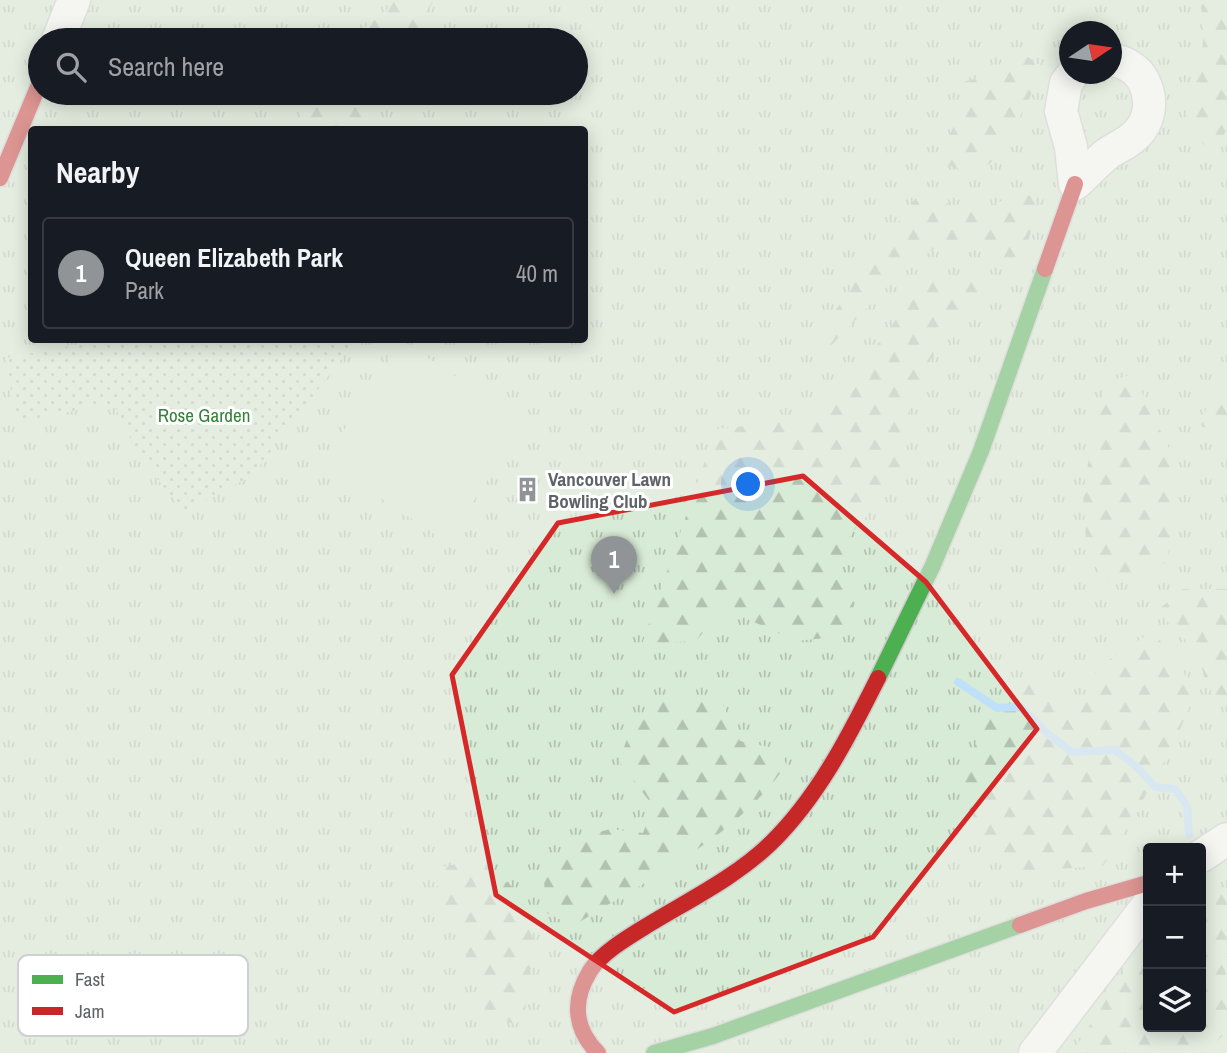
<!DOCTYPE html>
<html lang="en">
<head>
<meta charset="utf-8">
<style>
	body { margin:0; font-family:"Archivo Narrow",sans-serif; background:#242831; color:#f1f3f6 }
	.controls { position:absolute; right:21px; bottom:21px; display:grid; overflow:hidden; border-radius:7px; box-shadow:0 4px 18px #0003 }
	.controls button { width:63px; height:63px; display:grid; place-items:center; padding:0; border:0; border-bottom:2px solid #363941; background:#171b24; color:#f1f3f6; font:35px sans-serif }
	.compass { position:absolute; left:1059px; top:21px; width:63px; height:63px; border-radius:50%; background:#171b24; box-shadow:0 4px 18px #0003; rotate:77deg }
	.you { position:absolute; left:749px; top:485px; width:24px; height:24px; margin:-18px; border:5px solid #fff; border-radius:50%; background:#1a73e8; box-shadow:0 0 0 10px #1a73e833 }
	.badge { display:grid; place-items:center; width:46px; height:46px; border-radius:50%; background:#919496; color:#fff; font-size:23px; font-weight:700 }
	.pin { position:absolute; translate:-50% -58px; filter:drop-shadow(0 2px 4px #0008) }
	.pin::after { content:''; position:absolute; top:37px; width:24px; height:21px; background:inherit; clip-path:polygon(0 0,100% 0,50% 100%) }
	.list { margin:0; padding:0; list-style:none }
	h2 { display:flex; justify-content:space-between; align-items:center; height:91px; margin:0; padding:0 28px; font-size:30px }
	h2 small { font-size:23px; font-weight:400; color:#9ea1a6 }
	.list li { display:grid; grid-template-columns:46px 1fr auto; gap:21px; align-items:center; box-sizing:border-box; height:112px; margin:0 14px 14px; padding:0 14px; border:2px solid #363941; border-radius:7px }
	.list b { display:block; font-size:26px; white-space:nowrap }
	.list p { margin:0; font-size:23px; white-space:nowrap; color:#9ea1a6 }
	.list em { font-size:23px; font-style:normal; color:#9ea1a6 }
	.icon { flex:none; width:38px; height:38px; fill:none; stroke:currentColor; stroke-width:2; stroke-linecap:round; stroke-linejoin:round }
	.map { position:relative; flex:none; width:1227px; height:1053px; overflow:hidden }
	.search { position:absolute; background:#171b24; box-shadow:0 4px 18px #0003; left:28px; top:28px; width:560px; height:77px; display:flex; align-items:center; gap:18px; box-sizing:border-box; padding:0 24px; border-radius:38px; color:#9ea1a6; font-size:26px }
	.panel { position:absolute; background:#171b24; box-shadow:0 4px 18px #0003; left:28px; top:126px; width:560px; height:217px; border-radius:7px }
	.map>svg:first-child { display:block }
</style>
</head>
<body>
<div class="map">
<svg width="1227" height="1053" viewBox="0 0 1227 1053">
	<defs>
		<pattern id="grass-tufts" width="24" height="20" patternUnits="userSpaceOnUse" patternTransform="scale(1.75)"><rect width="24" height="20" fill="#d8ebd6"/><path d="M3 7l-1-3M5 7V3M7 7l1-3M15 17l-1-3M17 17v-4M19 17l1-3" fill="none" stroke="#b2c2b1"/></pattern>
		<pattern id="forest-firs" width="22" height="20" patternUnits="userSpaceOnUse" patternTransform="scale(1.75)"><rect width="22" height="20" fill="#d8ebd6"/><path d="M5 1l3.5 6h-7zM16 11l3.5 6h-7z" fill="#b2c2b1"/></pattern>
		<pattern id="garden-dots" width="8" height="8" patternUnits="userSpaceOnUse" patternTransform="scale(1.75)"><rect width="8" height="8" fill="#d8ebd6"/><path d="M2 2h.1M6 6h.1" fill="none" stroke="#b2c2b1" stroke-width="1.8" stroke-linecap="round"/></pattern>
	</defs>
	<rect width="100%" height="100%" fill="#efeeea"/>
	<path fill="url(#grass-tufts)" fill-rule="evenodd" d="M0 0H1227V1053H0ZM1070 32H1112V74H1070ZM40 40H576V93H40ZM32 130H584V340H32ZM1148 848H1201V1027H1148Z"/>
	<path fill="url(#forest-firs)" d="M393 0H434L411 40H349L386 11Z
		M1207 0H1227V129L1217 147 1210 151C1173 116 1191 96 1201 56 1205 40 1202 22 1201 6Z
		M1014 47 1042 67 1030 97 1000 156 980 170 956 169 937 158 961 113 963 82 991 74Z
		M303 93H386L372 124 373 130 306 129 295 103Z
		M922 189C950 206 967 217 999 202 1009 198 1014 193 1024 192L1036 200 1035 220 1019 268 1013 271 989 254 960 243 940 244 896 277 829 348 815 339Z
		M960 274 978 279 985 293 979 302 957 312 928 364 913 399 908 421 906 459 897 484 851 533 839 566 854 605 842 632 825 638 796 641 723 608 696 641 642 644 716 429 808 420 885 336 919 284 939 276Z
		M1133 374 1175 461 1178 493 1167 561 1139 579 1110 585 1087 555 1083 494 1094 428 1106 382Z
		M1227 380V435L1201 426 1214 382Z
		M1183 589H1227V704L1206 686 1199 654 1157 611Z
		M1153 631 1196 690C1172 756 1139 807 1103 866L1006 872 959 792 984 718 1031 679 1077 712 1098 667Z
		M721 701 740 741 769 747 787 764C736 838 648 879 573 926L545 912 544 872 568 841 610 829 643 833 653 806 619 761 634 720 661 702Z
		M478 859 520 893 536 950 528 978 525 1012 515 1025 485 1011 467 958 436 889 443 867Z
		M1227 891V956L1223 958 1227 981V1031L1206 1053H1171L1157 1045 1146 1053H1072L1136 953 1148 939V1027H1201V896Z"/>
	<path fill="url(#garden-dots)" d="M104 340H356L252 476 184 511C156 479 129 443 114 403L17 422 5 358Z"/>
	<path fill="#d8ebd6" d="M402 341 525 422 447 542 324 461Z"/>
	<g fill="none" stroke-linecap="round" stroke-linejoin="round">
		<path stroke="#bfe0f9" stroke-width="8" d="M958 682 997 708 1021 707 1049 735 1072 752 1115 750 1138 768 1155 787 1175 789 1187 806 1189 834"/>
		<defs>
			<path id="street" d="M58 40 74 0
				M1073 74 1066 83 1061 111 1071 147 1075 184C1086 174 1096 163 1107 154 1115 148 1124 145 1131 139 1150 125 1154 101 1143 80 1137 69 1124 61 1112 60
				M1201 856 1227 839
				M1035 1053 1148 905"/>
			<path id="fast" d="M878 678 933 565 981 451 1045 269
				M654 1053 713 1036 1020 925"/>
			<path id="jam" d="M0 178 40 82
				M1045 269 1075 184
				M1020 925 1086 901 1148 883
				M598 1053C574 1029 572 1000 590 971 601 953 630 936 648 925 689 900 736 877 771 843 818 797 849 736 878 678"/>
		</defs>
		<use href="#street" stroke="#cbcccc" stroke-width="35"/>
		<use href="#fast" stroke="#cacacb" stroke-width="19"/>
		<use href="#jam" stroke="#cacacb" stroke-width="19"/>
		<use href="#street" stroke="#fdfcfc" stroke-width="32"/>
		<use href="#fast" stroke="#4caf50" stroke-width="16"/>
		<use href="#jam" stroke="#c62828" stroke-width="16"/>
	</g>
	<path d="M0 0H1227V1053H0ZM803 476 926 582 1037 729 873 937 674 1012 496 895 452 675 558 523Z" fill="#efeeea" fill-opacity=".55" fill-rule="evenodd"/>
	<path fill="none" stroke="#d62828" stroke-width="5" stroke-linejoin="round" d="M803 476 926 582 1037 729 873 937 674 1012 496 895 452 675 558 523Z"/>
	<defs>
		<symbol id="building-bare" viewBox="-9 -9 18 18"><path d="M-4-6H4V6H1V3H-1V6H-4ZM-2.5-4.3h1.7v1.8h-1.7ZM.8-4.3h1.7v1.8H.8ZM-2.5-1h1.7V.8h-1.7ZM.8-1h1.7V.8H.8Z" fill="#919496" stroke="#fff" stroke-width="2.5" paint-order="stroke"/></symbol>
	</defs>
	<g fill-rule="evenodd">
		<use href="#building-bare" x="510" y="472" width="35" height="35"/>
	</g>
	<g text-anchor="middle" stroke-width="6" stroke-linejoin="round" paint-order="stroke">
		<g font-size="19" fill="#348238" stroke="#fff">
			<text x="204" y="422">Rose Garden</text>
		</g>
		<g font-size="19" font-weight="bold" fill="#5f6368" stroke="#fff" text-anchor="start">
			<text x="548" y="486">Vancouver Lawn<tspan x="548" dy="22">Bowling Club</tspan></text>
		</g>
	</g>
	<rect x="18" y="955" width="230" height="81" rx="10" fill="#fff" stroke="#cfd0d2" stroke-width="2"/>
	<rect x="32" y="975" width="31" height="9" fill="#4caf50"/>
	<rect x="32" y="1007" width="31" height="8" fill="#c62828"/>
	<g font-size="19" fill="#5f6368">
		<text x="75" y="986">Fast</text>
		<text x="75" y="1018">Jam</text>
	</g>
</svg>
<div class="controls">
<button>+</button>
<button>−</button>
<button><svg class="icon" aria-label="layers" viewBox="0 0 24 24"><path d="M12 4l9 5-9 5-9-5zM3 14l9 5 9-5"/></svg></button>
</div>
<svg class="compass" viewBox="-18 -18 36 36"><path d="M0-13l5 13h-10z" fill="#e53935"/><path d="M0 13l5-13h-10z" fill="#9ea1a6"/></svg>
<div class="you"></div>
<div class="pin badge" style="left:614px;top:594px">1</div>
<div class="search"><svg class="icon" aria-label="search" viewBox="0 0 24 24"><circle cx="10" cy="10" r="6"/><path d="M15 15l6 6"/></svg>Search here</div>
<section class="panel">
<h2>Nearby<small></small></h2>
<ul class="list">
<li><span class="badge">1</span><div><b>Queen Elizabeth Park</b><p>Park</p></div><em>40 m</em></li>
</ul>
</section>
</div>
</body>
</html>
